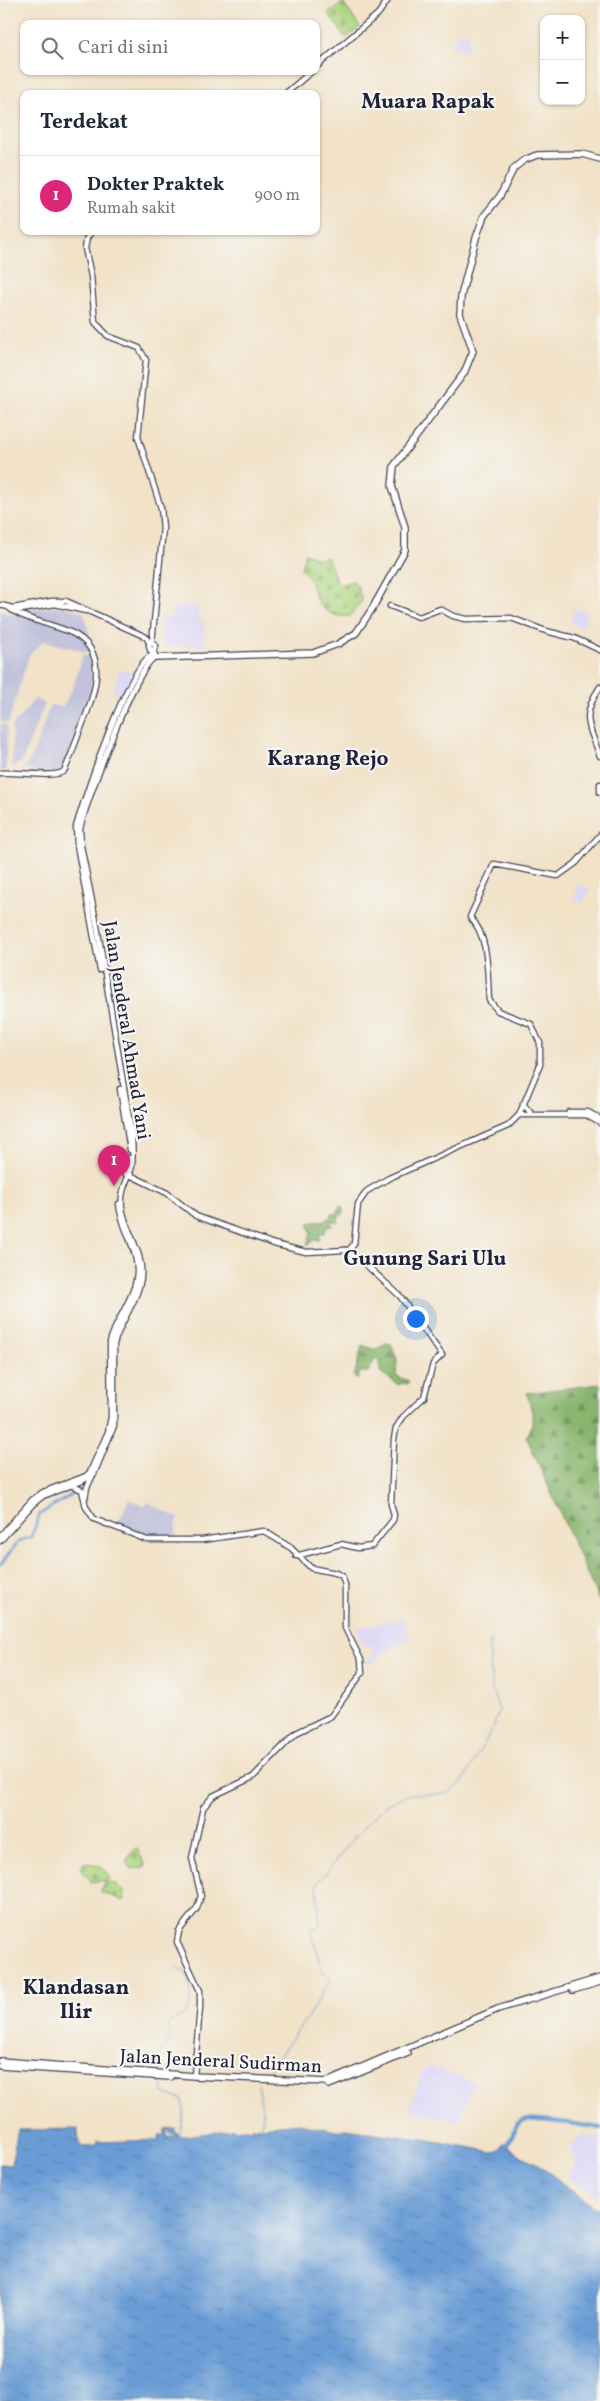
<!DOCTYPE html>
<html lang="id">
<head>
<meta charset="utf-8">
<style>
	body { margin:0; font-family:Vollkorn,serif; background:#f6f6f7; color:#1f2937 }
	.controls { position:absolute; right:15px; top:15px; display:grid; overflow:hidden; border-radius:10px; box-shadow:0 1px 4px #0004 }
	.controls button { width:45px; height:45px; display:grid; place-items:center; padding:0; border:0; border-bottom:1px solid #e0e1e3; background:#fff; color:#1f2937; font:25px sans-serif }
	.you { position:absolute; left:415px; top:1318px; width:18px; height:18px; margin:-12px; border:4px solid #fff; border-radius:50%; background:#1a73e8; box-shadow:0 0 0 8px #1a73e833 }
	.badge { display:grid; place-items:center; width:32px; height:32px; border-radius:50%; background:#db2777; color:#fff; font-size:16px; font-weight:700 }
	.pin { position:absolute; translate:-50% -41px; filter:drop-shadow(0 1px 2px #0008) }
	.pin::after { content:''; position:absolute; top:26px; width:18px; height:15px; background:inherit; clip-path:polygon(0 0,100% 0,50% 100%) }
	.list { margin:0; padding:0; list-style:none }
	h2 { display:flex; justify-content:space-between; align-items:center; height:65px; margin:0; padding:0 20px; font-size:21px }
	h2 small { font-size:16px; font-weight:400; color:#747a83 }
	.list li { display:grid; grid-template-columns:32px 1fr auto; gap:15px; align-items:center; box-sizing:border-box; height:80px; padding:0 20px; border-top:1px solid #e0e1e3 }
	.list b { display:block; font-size:19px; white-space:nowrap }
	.list p { margin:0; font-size:16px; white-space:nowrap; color:#747a83 }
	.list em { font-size:16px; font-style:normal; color:#747a83 }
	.icon { flex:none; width:28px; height:28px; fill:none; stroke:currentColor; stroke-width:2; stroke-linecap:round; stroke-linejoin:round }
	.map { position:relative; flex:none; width:600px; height:2401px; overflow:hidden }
	.search { position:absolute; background:#fff; box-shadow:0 1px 4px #0004; left:20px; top:20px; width:300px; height:55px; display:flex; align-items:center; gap:12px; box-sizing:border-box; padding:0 18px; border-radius:10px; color:#747a83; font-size:19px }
	.panel { position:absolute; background:#fff; box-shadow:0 1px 4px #0004; left:20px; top:90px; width:300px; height:145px; border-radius:10px }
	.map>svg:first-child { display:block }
</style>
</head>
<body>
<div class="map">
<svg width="600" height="2401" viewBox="0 0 600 2401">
	<defs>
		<pattern id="forest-firs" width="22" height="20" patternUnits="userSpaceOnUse" patternTransform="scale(1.25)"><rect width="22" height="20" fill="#89b66e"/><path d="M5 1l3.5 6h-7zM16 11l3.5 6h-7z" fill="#70945c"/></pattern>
		<pattern id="cemetery-stones" width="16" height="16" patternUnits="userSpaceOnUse" patternTransform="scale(1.25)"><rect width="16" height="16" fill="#acd57f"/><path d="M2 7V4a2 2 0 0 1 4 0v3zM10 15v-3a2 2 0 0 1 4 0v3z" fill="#94b76f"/></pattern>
		<pattern id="water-ripples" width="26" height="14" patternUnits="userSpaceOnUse" patternTransform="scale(1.25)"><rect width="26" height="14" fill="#6b9dd5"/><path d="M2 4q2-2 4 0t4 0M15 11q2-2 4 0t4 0" fill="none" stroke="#5880ae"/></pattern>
	</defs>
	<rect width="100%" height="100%" fill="#f6f6f2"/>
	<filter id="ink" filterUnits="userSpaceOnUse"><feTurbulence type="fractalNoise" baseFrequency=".02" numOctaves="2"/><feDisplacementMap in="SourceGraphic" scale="10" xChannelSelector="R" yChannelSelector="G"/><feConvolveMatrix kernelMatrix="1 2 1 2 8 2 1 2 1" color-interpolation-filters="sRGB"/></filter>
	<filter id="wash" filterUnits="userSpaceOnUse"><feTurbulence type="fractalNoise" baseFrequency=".0096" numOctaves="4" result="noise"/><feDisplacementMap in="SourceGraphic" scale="20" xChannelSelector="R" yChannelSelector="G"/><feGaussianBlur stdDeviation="1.12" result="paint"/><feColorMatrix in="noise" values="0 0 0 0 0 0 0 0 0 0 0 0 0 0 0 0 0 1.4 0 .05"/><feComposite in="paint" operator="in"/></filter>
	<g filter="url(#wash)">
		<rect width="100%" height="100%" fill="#f1e2c8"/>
		<path fill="#dcd6f6" d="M457 32 469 35 468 52 451 48Z
			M173 607H198V620L202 621 204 625 205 646H164L160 643V617H173Z
			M575 609 587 612 583 628 570 623Z
			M120 670 133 673 122 695 112 691Z
			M579 885 589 888 584 903 574 900Z
			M402 1619 411 1637 381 1654 378 1660 366 1665 365 1662 374 1655 369 1644 365 1647 360 1641 358 1627Z
			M430 2066 474 2082 459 2123 409 2109 423 2069Z
			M583 2134 600 2140V2196L567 2178 575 2167 571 2145Z"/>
		<path fill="#c2c2dc" d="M65 607 84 613 94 654 44 641 29 655 8 724 0 721V611L14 615 38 608Z
			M83 654 89 657 93 692 64 766 60 771 51 774 20 769 24 768 32 757 50 705 63 707 74 685Z
			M35 699 45 704 22 761 12 768V726Z
			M0 723 7 726 6 770 0 771Z
			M129 1499 145 1506 147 1502 179 1518 176 1524V1538H148L117 1525Z"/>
		<path fill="url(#forest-firs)" stroke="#566c54" d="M340 1206 343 1207V1214L338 1217V1222L330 1221V1223L333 1226H328L323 1234H319L320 1240H315L307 1245 311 1234 308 1223 326 1220 332 1214H337Z
			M387 1343 391 1344 397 1359 396 1376 409 1381 407 1384 402 1383 399 1385 380 1372V1360L375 1359 368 1372H360L357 1380 354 1377 362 1345 376 1350Z
			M600 1384V1603L526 1436C537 1426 531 1404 526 1393Z"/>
		<path fill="url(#cemetery-stones)" stroke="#677c5d" d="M343 3 360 27 346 38 328 13Z
			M305 553 319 559 327 557C332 566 333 578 340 585L352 581 357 585 362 601 350 616C338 618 323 613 317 600 310 588 315 582 301 569Z
			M137 1849 146 1866 143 1868 131 1869 127 1860 134 1850Z
			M87 1862 100 1866 109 1874V1880L91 1882 89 1877 84 1875 81 1869 83 1864Z
			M104 1882 116 1884 125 1893 124 1901 101 1892Z"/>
		<path fill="url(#water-ripples)" stroke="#466088" d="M299 2123 336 2131 345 2129 429 2140 494 2152 500 2150 504 2143H508C515 2157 528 2157 539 2165 560 2180 577 2198 600 2209V2401H0V2164L11 2165 18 2130 78 2129 79 2142 84 2147 97 2146V2142L159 2140V2135H165V2129L175 2128V2133H178L170 2134 169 2130H166L168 2138 178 2134V2137L231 2130V2128L234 2130Z"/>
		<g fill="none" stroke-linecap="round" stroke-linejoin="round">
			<path stroke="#6b9dd5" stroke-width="1" d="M161 2071 156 2058C163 2045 176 2043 168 2027 171 2018 180 2019 185 2012 187 2009 190 2006 191 2002 191 1996 188 1977 185 1971H181L177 1968 176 1964
				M265 2076 304 2022 331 1980 321 1969 311 1930 320 1925 317 1884 358 1833 385 1805 410 1794H448L462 1783 493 1728 499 1710 492 1689 489 1645 493 1638
				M162 2078 163 2094 182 2099 184 2114 179 2137
				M258 2084 263 2115 261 2127"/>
			<path stroke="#6b9dd5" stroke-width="2.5" d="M0 1565 19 1541 31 1537 40 1514 76 1492"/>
			<path stroke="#6b9dd5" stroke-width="4.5" d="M508 2143C512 2136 516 2124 523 2120 528 2117 590 2126 600 2128"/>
		</g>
	</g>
	<g filter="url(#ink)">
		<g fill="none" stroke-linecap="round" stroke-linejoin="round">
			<defs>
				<path id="secondary" d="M316 67 378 14 388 0
					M285 94 312 71
					M92 231 87 238 85 248 91 276 95 322 108 336 139 348 146 360 138 437 161 508 163 528 152 643
					M0 605 13 608 52 601H66L146 637 150 644
					M390 606 419 617 440 609 453 616 466 619 511 618 546 631 574 638 600 650
					M15 611 55 604 86 611
					M149 645 150 650H154L156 646 152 643
					M600 687C580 717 589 725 600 756
					M0 773C16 771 55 779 64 771 71 758 75 742 81 728 93 698 112 652 72 633 54 624 23 620 8 607
					M600 784V792
					M100 970 77 845 76 827C84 799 130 659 154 654
					M120 1089 130 1150
					M523 1104 531 1113
					M569 1112H588L600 1119
					M519 1115H586L600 1123
					M128 1174 167 1193 196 1216 274 1244 306 1252 346 1250
					M126 1175 129 1158
					M348 1251 354 1244 358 1204 367 1191 389 1178 508 1126 519 1115 540 1065V1043L531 1024 498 1011 489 1000C487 975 490 937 470 917L494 864 558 876 576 863 600 835
					M73 1486 82 1490 86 1507 94 1519 147 1540H202L264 1531 291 1548
					M85 1498 87 1487 92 1477
					M0 1536 32 1500 43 1492 86 1476 90 1472 108 1432 111 1417 110 1342C116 1318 137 1296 137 1270 137 1247 121 1227 119 1204
					M0 1541 33 1504 43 1496 80 1482 94 1474 114 1426V1344C120 1321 138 1301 141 1277 144 1252 125 1231 122 1207 120 1194 126 1182 131 1170 134 1160 132 1146 132 1136L97 926 81 846 80 829C85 805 137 662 155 658
					M296 1556 341 1544 358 1548 372 1546 393 1520 394 1515 391 1504 394 1439 396 1428 403 1417 424 1397 433 1364 442 1355 400 1296 364 1263 345 1250
					M194 2076 200 2007V1991L177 1942 179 1931 197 1908 201 1896 192 1858 203 1808 213 1796 253 1777 296 1733 331 1716 362 1673 361 1660 345 1628V1585L342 1576 336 1573 311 1568 290 1547"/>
				<path id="trunk" d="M153 650 155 658 313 653 338 644 356 633 372 609 405 550V527L392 486 394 466 464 373 473 351 460 314 461 296 476 238 484 216 500 196 514 168 524 160 537 155 582 154 600 159
					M573 1990 600 1982
					M0 2061 194 2076 327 2082 498 2009 600 1978
					M0 2066 170 2077
					M329 2085 408 2053"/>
			</defs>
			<use href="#secondary" stroke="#413f50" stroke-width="7"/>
			<use href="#trunk" stroke="#413f50" stroke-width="8"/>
			<use href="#secondary" stroke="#fff" stroke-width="4.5"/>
			<use href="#trunk" stroke="#fff" stroke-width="5.5"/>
		</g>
	</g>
	<g text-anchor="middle" stroke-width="4.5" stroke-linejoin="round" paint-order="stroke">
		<g font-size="19" fill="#22223b" stroke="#f6f6f2">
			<text transform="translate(128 1030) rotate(81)" y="7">Jalan Jenderal Ahmad Yani</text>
			<text transform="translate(221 2060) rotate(3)" y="7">Jalan Jenderal Sudirman</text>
		</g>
		<g font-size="21" font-weight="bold" fill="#22223b" stroke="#f6f6f2">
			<text x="428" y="108">Muara Rapak</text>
			<text x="328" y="765">Karang Rejo</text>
			<text x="425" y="1265">Gunung Sari Ulu</text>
			<text x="76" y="1994">Klandasan<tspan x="76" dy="24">Ilir</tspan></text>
		</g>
	</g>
</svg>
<div class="controls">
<button>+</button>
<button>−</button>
</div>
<div class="you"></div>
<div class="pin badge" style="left:114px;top:1186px">1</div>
<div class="search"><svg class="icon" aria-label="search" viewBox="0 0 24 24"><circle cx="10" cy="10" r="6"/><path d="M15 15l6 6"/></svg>Cari di sini</div>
<section class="panel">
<h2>Terdekat<small></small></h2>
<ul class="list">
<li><span class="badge">1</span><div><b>Dokter Praktek</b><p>Rumah sakit</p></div><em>900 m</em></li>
</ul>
</section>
</div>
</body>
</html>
